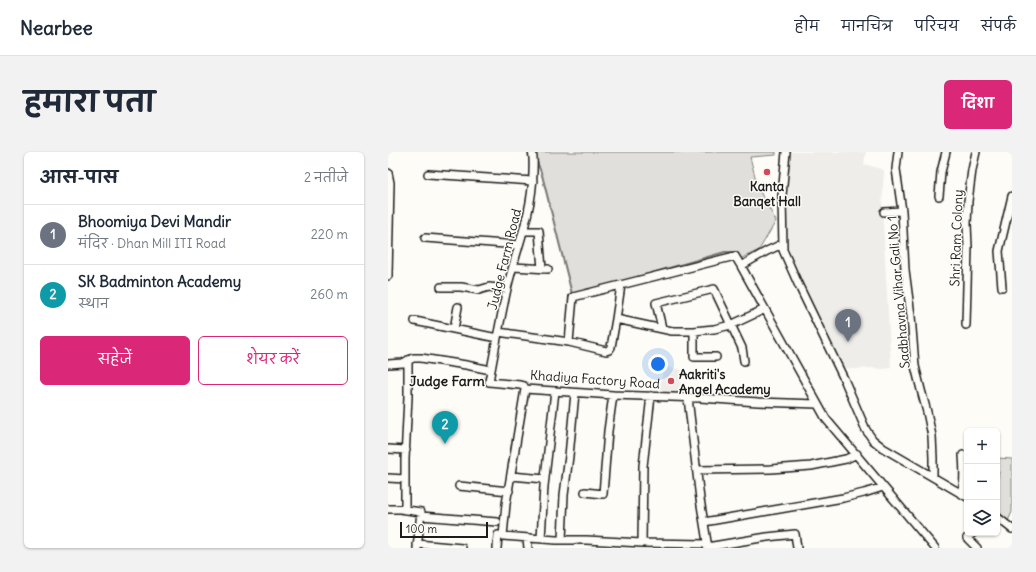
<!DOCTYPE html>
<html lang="hi">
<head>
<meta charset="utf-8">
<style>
	body { margin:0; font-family:Delius,"Playpen Sans Deva",sans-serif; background:#f2f2f3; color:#1f2937 }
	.controls { position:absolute; right:12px; bottom:12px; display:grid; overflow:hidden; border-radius:6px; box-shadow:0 1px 3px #0004 }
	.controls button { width:36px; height:36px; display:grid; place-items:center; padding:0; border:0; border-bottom:1px solid #e0e1e3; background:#fff; color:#1f2937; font:20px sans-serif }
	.scale { position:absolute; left:12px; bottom:10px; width:88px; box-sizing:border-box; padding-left:4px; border:2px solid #1c1c1c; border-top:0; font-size:11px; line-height:14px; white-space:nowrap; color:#1c1c1c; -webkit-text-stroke:3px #fdfcf7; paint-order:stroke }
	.you { position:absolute; left:270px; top:212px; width:14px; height:14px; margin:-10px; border:3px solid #fff; border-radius:50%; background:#1a73e8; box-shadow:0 0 0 6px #1a73e833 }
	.badge { display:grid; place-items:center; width:26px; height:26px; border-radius:50%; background:#db2777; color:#fff; font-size:13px; font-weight:700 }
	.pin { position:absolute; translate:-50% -33px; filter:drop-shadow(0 1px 2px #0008) }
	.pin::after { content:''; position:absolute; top:21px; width:14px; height:12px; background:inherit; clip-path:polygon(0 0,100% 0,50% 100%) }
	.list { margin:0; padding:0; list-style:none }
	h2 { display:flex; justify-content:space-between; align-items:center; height:52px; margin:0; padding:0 16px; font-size:17px }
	h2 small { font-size:13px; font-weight:400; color:#747a83 }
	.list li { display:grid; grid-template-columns:26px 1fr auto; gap:12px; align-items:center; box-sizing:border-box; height:60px; padding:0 16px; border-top:1px solid #e0e1e3 }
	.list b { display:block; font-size:15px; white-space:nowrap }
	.list p { margin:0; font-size:13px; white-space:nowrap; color:#747a83 }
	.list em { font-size:13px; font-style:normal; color:#747a83 }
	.actions { display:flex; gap:8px; padding:12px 16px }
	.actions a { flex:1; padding:9px 0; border:1px solid #db2777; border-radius:6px; text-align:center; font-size:14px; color:#db2777 }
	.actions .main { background:#db2777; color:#fff }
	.icon { flex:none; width:22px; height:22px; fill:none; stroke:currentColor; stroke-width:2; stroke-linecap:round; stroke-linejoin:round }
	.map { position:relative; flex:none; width:624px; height:396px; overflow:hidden; border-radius:6px }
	header { display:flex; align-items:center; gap:24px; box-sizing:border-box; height:56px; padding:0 20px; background:#fff; border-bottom:1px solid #e0e1e3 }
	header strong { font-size:19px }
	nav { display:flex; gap:22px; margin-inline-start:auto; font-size:14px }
	.intro { display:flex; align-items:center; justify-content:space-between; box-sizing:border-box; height:96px; padding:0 24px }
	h1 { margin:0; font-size:28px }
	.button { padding:10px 18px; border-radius:6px; background:#db2777; color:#fff; font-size:14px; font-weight:700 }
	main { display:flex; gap:24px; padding:0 24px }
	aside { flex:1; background:#fff; border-radius:6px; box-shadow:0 1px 3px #0004 }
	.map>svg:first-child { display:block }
</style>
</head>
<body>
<header>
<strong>Nearbee</strong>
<nav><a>होम</a><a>मानचित्र</a><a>परिचय</a><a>संपर्क</a></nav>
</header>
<div class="intro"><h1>हमारा पता</h1><a class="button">दिशा</a></div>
<main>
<aside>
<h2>आस-पास<small>2 नतीजे</small></h2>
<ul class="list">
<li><span class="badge" style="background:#6b7280">1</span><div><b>Bhoomiya Devi Mandir</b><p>मंदिर · Dhan Mill ITI Road</p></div><em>220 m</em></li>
<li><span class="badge" style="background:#0f9aa8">2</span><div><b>SK Badminton Academy</b><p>स्थान</p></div><em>260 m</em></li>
</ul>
<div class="actions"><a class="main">सहेजें</a><a>शेयर करें</a></div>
</aside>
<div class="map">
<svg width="624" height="396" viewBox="0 0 624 396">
	<rect width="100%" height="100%" fill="#fdfcf7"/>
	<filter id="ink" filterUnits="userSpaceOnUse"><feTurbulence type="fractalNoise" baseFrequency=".025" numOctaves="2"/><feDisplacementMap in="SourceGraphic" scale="8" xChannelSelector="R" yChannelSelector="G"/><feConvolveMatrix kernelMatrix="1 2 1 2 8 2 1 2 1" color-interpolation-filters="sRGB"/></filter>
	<g filter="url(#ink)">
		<path fill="#eeede9" d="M402 0H478L476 12 496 18 494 52 503 216 494 217 486 216 465 217 453 215 398 96Z
			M275 214 294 218 291 242 272 241Z"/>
		<path fill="#e0dfdb" stroke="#7e7e7c" d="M146 0H388V3L362 5 370 36 388 69 371 98 352 107 347 100H337L232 130 184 142 154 23Z
			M609 306 624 307V360L620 369 609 361V330L611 320H609Z"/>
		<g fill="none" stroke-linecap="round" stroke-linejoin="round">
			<path stroke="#797876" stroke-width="2" d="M148 7 154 23 184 142 192 140
				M250 125 337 100H347L349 102"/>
			<defs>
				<path id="minor" d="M398 0 394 44 395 98 411 134 456 227 478 278 485 288 495 296 579 345
					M510 0 508 17 514 59 517 118 523 164 527 214 533 238 539 260 544 284 545 306V325
					M0 21 2 31 0 124
					M40 22 145 29
					M551 44 553 20 558 0
					M496 60 514 59
					M136 79H151L154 117
					M37 86 131 93
					M394 92 379 99 353 114 438 267 547 396
					M125 115 160 117
					M53 135H73L91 138 101 135 119 137
					M614 135 611 99 624 44
					M228 167 284 179H306L326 177 343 173 377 157
					M27 169 109 186
					M578 173 580 95 579 72 580 49 584 18 588 0
					M274 176 268 151 326 137 354 196 356 209
					M66 177 70 155
					M306 179V205H328
					M110 180 181 190 218 199 221 198 223 195 228 167 233 133
					M181 190 185 145 347 104 353 114
					M0 212 15 211 25 206H33L78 213 103 218 101 230 132 233 136 234 137 237 225 243 312 246 370 250 429 252
					M103 218C108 191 113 164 119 137 128 97 144 63 145 21 145 14 146 7 144 0
					M137 237 118 352 115 384 168 388H198L254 391 319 392
					M300 246 312 347 320 396
					M0 297 18 298
					M309 318 383 317 423 314 458 307 469 302
					M123 324 157 327
					M0 326 17 327
					M71 334 121 339
					M197 340 215 342 220 279 225 243
					M574 342C577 329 576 316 575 303
					M0 357H12L33 360 29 396
					M17 358V307L20 245V208
					M33 364 109 370
					M609 365 624 377
					M316 370 455 346 476 341 495 335
					M585 381 579 386 589 396
					M139 386 140 396
					M153 387 156 334 167 239
					M174 388 176 343 181 304 187 241
					M254 391 255 314 263 244
					M29 392 74 396
					M319 395 379 385 407 382 409 396
					M109 396 110 383 115 384"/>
			</defs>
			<use href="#minor" stroke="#1c1c1c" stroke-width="10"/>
			<use href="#minor" stroke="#fdfcf7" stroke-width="7"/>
		</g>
	</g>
	<g fill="#d1495b" stroke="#fdfcf7" stroke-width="1.5">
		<circle cx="379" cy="20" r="4"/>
		<circle cx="283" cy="229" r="4"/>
	</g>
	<g text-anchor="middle" stroke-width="3" stroke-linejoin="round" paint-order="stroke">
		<g font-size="13" font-weight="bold" fill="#1c1c1c" stroke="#fdfcf7">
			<text x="379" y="39">Kanta<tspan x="379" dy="15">Banqet Hall</tspan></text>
			<text x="291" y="227" text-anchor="start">Aakriti's<tspan x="291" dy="15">Angel Academy</tspan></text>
		</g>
		<g font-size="13" fill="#1c1c1c" stroke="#fdfcf7">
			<text transform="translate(568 86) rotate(-88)" y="5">Shri Ram Colony</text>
			<text transform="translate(116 107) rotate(-76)" y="5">Judge Farm Road</text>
			<text transform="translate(510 140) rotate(-95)" y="5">Sadbhavna Vihar Gali No 1</text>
			<text transform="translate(207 227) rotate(4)" y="5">Khadiya Factory Road</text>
		</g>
		<g font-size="14" font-weight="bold" fill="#1c1c1c" stroke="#fdfcf7">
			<text x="59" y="234">Judge Farm</text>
		</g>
	</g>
</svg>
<div class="controls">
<button>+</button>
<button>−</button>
<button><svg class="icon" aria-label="layers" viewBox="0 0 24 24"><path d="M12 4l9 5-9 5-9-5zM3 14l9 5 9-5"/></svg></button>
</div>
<div class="scale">100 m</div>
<div class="you"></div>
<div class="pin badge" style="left:460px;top:190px;background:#6b7280">1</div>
<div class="pin badge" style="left:57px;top:292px;background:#0f9aa8">2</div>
</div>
</main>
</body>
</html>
